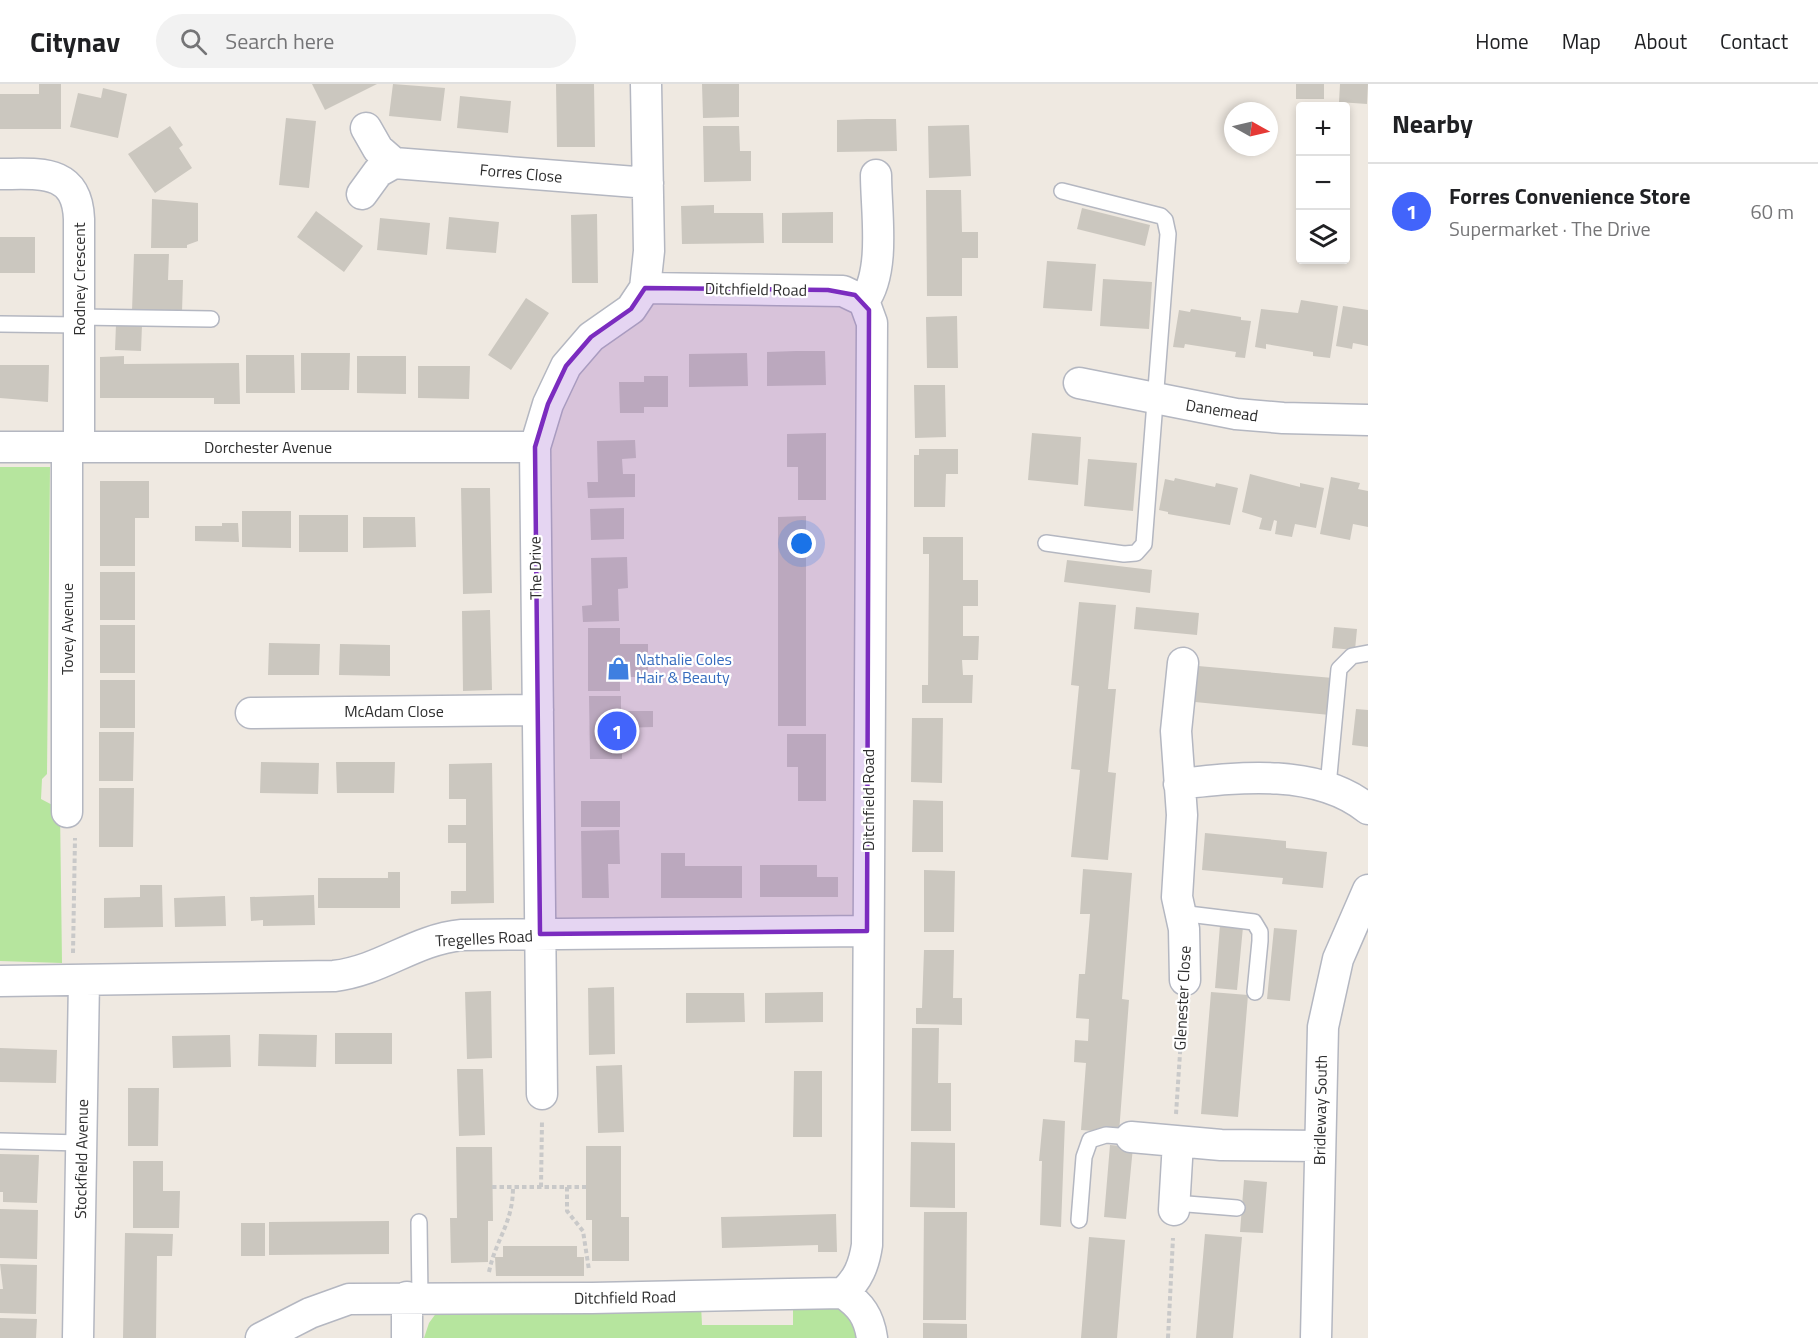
<!DOCTYPE html>
<html lang="en">
<head>
<meta charset="utf-8">
<style>
	body { margin:0; font-family:"Titillium Web",sans-serif; background:#f2f2f2; color:#202124 }
	.controls { position:absolute; right:18px; top:18px; display:grid; overflow:hidden; border-radius:6px; box-shadow:0 3px 9px #0003 }
	.controls button { width:54px; height:54px; display:grid; place-items:center; padding:0; border:0; border-bottom:2px solid #e0e0e0; background:#fff; color:#202124; font:30px sans-serif }
	.compass { position:absolute; left:1224px; top:18px; width:54px; height:54px; border-radius:50%; background:#fff; box-shadow:0 3px 9px #0003; rotate:98deg }
	.you { position:absolute; left:802px; top:460px; width:21px; height:21px; margin:-15px; border:4px solid #fff; border-radius:50%; background:#1a73e8; box-shadow:0 0 0 9px #1a73e833 }
	.badge { display:grid; place-items:center; width:39px; height:39px; border-radius:50%; background:#4264fb; color:#fff; font-size:20px; font-weight:700 }
	.pin { position:absolute; translate:-50% -50%; border:3px solid #fff; box-shadow:0 2px 6px #0006 }
	.list { margin:0; padding:0; list-style:none }
	h2 { display:flex; justify-content:space-between; align-items:center; height:78px; margin:0; padding:0 24px; font-size:26px }
	h2 small { font-size:20px; font-weight:400; color:#757577 }
	.list li { display:grid; grid-template-columns:39px 1fr auto; gap:18px; align-items:center; box-sizing:border-box; height:96px; padding:0 24px; border-top:2px solid #e0e0e0 }
	.list b { display:block; font-size:22px; white-space:nowrap }
	.list p { margin:0; font-size:20px; white-space:nowrap; color:#757577 }
	.list em { font-size:20px; font-style:normal; color:#757577 }
	.icon { flex:none; width:33px; height:33px; fill:none; stroke:currentColor; stroke-width:2; stroke-linecap:round; stroke-linejoin:round }
	.map { position:relative; flex:none; width:1368px; height:1254px; overflow:hidden }
	header { display:flex; align-items:center; gap:36px; box-sizing:border-box; height:84px; padding:0 30px; background:#fff; border-bottom:2px solid #e0e0e0 }
	header strong { font-size:28px }
	nav { display:flex; gap:33px; margin-inline-start:auto; font-size:21px }
	.search { width:420px; height:54px; background:#f2f2f2; display:flex; align-items:center; gap:15px; box-sizing:border-box; padding:0 21px; border-radius:33px; color:#757577; font-size:22px }
	main { display:flex }
	aside { flex:1; background:#fff }
	.map>svg:first-child { display:block }
</style>
</head>
<body>
<header>
<strong>Citynav</strong>
<div class="search"><svg class="icon" aria-label="search" viewBox="0 0 24 24"><circle cx="10" cy="10" r="6"/><path d="M15 15l6 6"/></svg>Search here</div>
<nav><a>Home</a><a>Map</a><a>About</a><a>Contact</a></nav>
</header>
<main>
<div class="map">
<svg width="1368" height="1254" viewBox="0 0 1368 1254">
	<rect width="100%" height="100%" fill="#efe9e1"/>
	<path fill="#b6e59e" d="M0 383H50L47 690 42 695 41 715 60 725 62 879 0 877Z
		M793 1219C828 1222 847 1216 859 1254H424L429 1239 437 1228 701 1221 702 1241H793Z"/>
	<path fill="#cbc7bf" d="M39 0H61V45H0V10H39Z
		M312 0H377L325 26Z
		M393 0 445 4 441 37 389 32Z
		M556 0H594L595 63H557Z
		M702 0H739V33L703 34Z
		M1296 0H1324V15H1296Z
		M1340 0H1368L1367 20 1339 18Z
		M103 4 127 10 118 54 70 43 78 9 101 14Z
		M460 12 511 17 508 49 457 44Z
		M286 34 316 37 309 104 279 101Z
		M867 35H896L897 67 837 68V36Z
		M969 41 971 92 929 94 928 42Z
		M170 42 183 61 179 64 192 84 155 109 128 70Z
		M703 42H739L740 67H751V97L704 98Z
		M926 106H961L962 148H978V174H962V212H927Z
		M152 115 198 119V157L187 161V164H151Z
		M714 121V129H763L764 159 682 160 681 122Z
		M1082 124 1150 141 1145 162 1077 145Z
		M316 127 363 162 344 188 297 153Z
		M833 128V159H782V129Z
		M597 130 598 199H572L571 131Z
		M449 133 499 138 496 169 446 165Z
		M380 134 430 139 427 171 377 166Z
		M0 153H35V189H0Z
		M134 170H169L168 196H183L182 228 132 227Z
		M1047 177 1096 180 1092 227 1043 224Z
		M1103 195 1152 198 1149 245 1100 242Z
		M526 214 549 229 511 286 488 271Z
		M1301 216 1338 222 1330 274 1313 272V268L1266 260V265L1255 263 1261 225 1298 229Z
		M1343 222 1368 226V262L1353 259 1352 265 1336 262Z
		M1191 225 1241 233V236L1251 237 1245 274 1235 273 1236 268 1185 260 1184 264 1173 263 1179 226 1190 228Z
		M957 232 958 284H927L926 233Z
		M116 240 142 241 141 267 115 266Z
		M796 267H825L826 301 767 302V268Z
		M301 269H350L349 306H301Z
		M747 269 748 302 689 303V270Z
		M246 271H294L295 309H246Z
		M124 272V280L239 279 240 320H214V314H100V273Z
		M357 272H406V310L357 309Z
		M0 281H49L48 318 0 314Z
		M418 282H470L469 315 418 314Z
		M644 292H668V323H644V329H620L619 298H644Z
		M914 301H945L946 353 915 354Z
		M826 349V416H798V383H787V350Z
		M1032 349 1081 353 1078 401 1028 396Z
		M635 356 636 374 622 375 623 390H635V413L588 414 587 398H598L597 357Z
		M919 365H958V390H946L945 423H914V371H919Z
		M1088 375 1137 379 1133 427 1084 422Z
		M1250 390 1300 403V399L1324 404 1316 444 1295 440 1292 453 1275 450 1277 437 1274 436 1271 447 1259 445 1262 434 1242 428Z
		M1331 393 1360 399 1358 405 1368 407V443L1353 440 1350 456 1320 450Z
		M1175 394 1215 403 1216 399 1238 404 1230 441 1168 430V428L1159 426 1165 395 1174 397Z
		M100 397H149V434H135V482H100Z
		M461 404H490L492 509 463 510Z
		M624 424V455L591 456 590 425Z
		M242 427H291V464L242 463Z
		M299 431H348V468H299Z
		M806 432V642H778V433Z
		M363 433H415L416 463 363 464Z
		M222 439H238L239 458 195 457V442H222Z
		M923 453H963V496H978V522H963V552H979L978 576H962L963 591H973L972 619H922V601H928L929 481V470H923Z
		M627 473 628 504 618 505 619 537 583 538 582 522 592 521 591 474Z
		M1067 476 1152 486 1150 509 1064 498Z
		M100 488H135V536H100Z
		M1079 518 1116 521 1108 605H1116L1108 688 1116 689 1108 776 1071 773 1080 686 1071 685 1079 602 1071 601Z
		M1136 523 1199 529 1197 551 1134 545Z
		M490 526 492 606 463 607 462 527Z
		M100 541H135V589H100Z
		M1334 543 1357 545 1355 566 1332 564Z
		M588 544H620V560H648V593H620V607H588Z
		M269 559 320 560 319 591H268Z
		M340 560 390 561V592L339 591Z
		M1198 582 1333 594 1330 631 1195 618Z
		M100 596H135V644H100Z
		M589 612H621V627H653V643L622 644V675H590Z
		M1356 625 1368 626V663L1352 661Z
		M912 634H943L942 699 911 698Z
		M99 648H134L133 697H99Z
		M787 650H826V717H798V683H787Z
		M261 678 319 679 318 710 260 709Z
		M336 678H395L394 709H337Z
		M492 679 494 819 451 820V807H466V759H448V741H466V715H449V680Z
		M99 704H134L133 763H99Z
		M913 716 943 717V768H912Z
		M581 717H620V743H581Z
		M619 746 620 780H608L609 814H582L581 747Z
		M1205 749 1286 757V764L1327 768 1323 804 1282 800 1283 794 1202 786Z
		M661 769H685V782H742V814H661Z
		M760 781H817V793H838V813H760Z
		M1083 785 1132 789 1122 915 1129 916 1119 1049 1081 1046 1086 979 1074 978 1075 956 1088 957 1089 935 1076 934 1079 890H1085L1090 830H1080Z
		M924 786 955 787 954 848H924Z
		M388 788H400V824H318V794H388Z
		M140 801H162L163 843 104 844V814L140 813Z
		M314 811 315 841 263 842V836L251 837 250 813Z
		M225 812 226 842 175 843 174 814Z
		M1220 841 1243 843 1237 906 1215 904Z
		M1274 844 1297 846 1290 917 1267 915Z
		M924 866H954L953 914H962V941L916 940V924H922Z
		M614 903 615 970 589 971 588 904Z
		M491 907 492 974 467 975 465 908Z
		M823 908V938L765 939V909Z
		M1211 908 1248 911 1238 1033 1201 1030Z
		M686 909H744L745 938 686 939Z
		M912 944H939L938 999H951V1047H911Z
		M335 949H392V980H335Z
		M259 950 317 951 316 983 258 982Z
		M230 951 231 983 173 984 172 952Z
		M0 964 57 966 56 999 0 998Z
		M622 981 624 1048 598 1049 596 982Z
		M457 985H483L485 1051 459 1052Z
		M794 987H822V1053H793Z
		M128 1004H159L158 1062H128Z
		M1043 1035 1065 1037 1061 1143 1040 1141 1042 1077H1039Z
		M911 1058 955 1059V1124L910 1123Z
		M1110 1061 1133 1063 1126 1135 1104 1133Z
		M586 1062H621V1133H629V1177H592V1136H586Z
		M456 1063H492L493 1137H488V1178L451 1179 450 1134H457Z
		M0 1070 39 1071 37 1119 3 1118V1108H0Z
		M133 1077H163V1107H180L179 1144H133Z
		M1244 1096 1267 1098 1263 1149 1240 1148Z
		M0 1125 38 1126 37 1175 0 1174Z
		M924 1128H967L966 1236H923Z
		M836 1130 837 1168H818V1161L722 1164 721 1133Z
		M389 1137V1170L269 1171V1138Z
		M241 1139H265V1172H241Z
		M125 1149 173 1150 172 1172H157L156 1254H123Z
		M1205 1150 1242 1153 1233 1254H1196Z
		M1089 1153 1125 1156 1117 1254H1081Z
		M503 1162H577V1173H584V1192H496L495 1173H503Z
		M0 1180 37 1181 36 1230 0 1229V1205H3Z
		M0 1234 37 1235 36 1254H0Z
		M923 1239 967 1240V1254H923Z"/>
	<g fill="none" stroke-linecap="round" stroke-linejoin="round">
		<defs>
			<path id="service" d="M79 233 211 235
				M0 240 79 241
				M1046 459 1124 470 1136 469 1144 460 1168 150 1165 136 1161 132 1062 107
				M1328 702 1339 585 1352 572 1368 569
				M1180 829 1254 838 1260 848V857L1255 908
				M0 1057 81 1059
				M1175 1119 1237 1124
				M1079 1136 1084 1073 1090 1056 1106 1051 1131 1053
				M419 1138 420 1213"/>
			<path id="minor" d="M366 44 378 65 394 79
				M0 90C39 90 77 84 79 135V363
				M362 110 378 88 394 79 648 99
				M864 217C886 187 876 127 876 91
				M1079 299 1236 330 1283 334 1368 336
				M0 363H535
				M1183 579 1176 647 1182 731 1177 813 1184 845 1185 896
				M251 629 538 626
				M1179 700C1240 693 1317 684 1368 725
				M67 728V363
				M0 897 334 892C383 886 413 856 462 851L867 847
				M542 1010 535 363 548 320 566 282 591 253 631 225 645 204 649 167 646 0
				M1131 1053 1221 1061 1320 1062
				M1174 1126 1178 1058
				M843 1209C861 1221 869 1233 872 1254
				M407 1213V1254
				M78 1254 84 896
				M261 1254 310 1229 349 1215 592 1214 843 1209C858 1196 864 1181 867 1161L872 239 864 217 843 207 645 204
				M1316 1254 1323 943 1338 875 1368 806"/>
		</defs>
		<use href="#service" stroke="#b4b7c1" stroke-width="18"/>
		<use href="#minor" stroke="#b4b7c1" stroke-width="33"/>
		<path stroke="#c9c9c9" stroke-width="4" stroke-dasharray="4.5 3" stroke-linecap="butt" d="M73 869 75 754
			M1176 1030 1183 924
			M492 1103H586
			M541 1103 542 1037
			M567 1103V1127L583 1147 589 1186
			M489 1188C496 1154 513 1140 513 1103
			M1168 1254 1173 1154"/>
		<use href="#service" stroke="#fff" stroke-width="15"/>
		<use href="#minor" stroke="#fff" stroke-width="30"/>
	</g>
	<path fill="#7b2cbf" fill-opacity="0.2" stroke="#7b2cbf" stroke-width="4.5" stroke-linejoin="round" d="M645 204 828 206 855 211 869 226 867 847 540 850 535 363 548 320 566 282 591 253 631 225Z"/>
	<defs>
		<symbol id="shop-bare" viewBox="-9 -9 18 18"><path d="M-5-2.5h2.3a2.7 3.5 0 0 1 5.4 0H5L5.5 6h-11ZM-1.5-2.5h3a1.5 2.3 0 0 0-3 0Z" fill="#3f7fe0" stroke="#fff" stroke-width="2.5" paint-order="stroke"/></symbol>
	</defs>
	<g fill-rule="evenodd">
		<use href="#shop-bare" x="602" y="568" width="33" height="33"/>
	</g>
	<g text-anchor="middle" stroke-width="4.5" stroke-linejoin="round" paint-order="stroke">
		<g font-size="16" fill="#2e2e2e" stroke="#fff">
			<text transform="translate(521 89) rotate(5)" y="6">Forres Close</text>
			<text transform="translate(79 195) rotate(-90)" y="6">Rodney Crescent</text>
			<text transform="translate(756 205) rotate(1)" y="6">Ditchfield Road</text>
			<text transform="translate(1222 326) rotate(9)" y="6">Danemead</text>
			<text x="268" y="369">Dorchester Avenue</text>
			<text transform="translate(535 484) rotate(-91)" y="6">The Drive</text>
			<text transform="translate(67 545) rotate(-90)" y="6">Tovey Avenue</text>
			<text x="394" y="633">McAdam Close</text>
			<text transform="translate(868 716) rotate(-90)" y="6">Ditchfield Road</text>
			<text transform="translate(484 854) rotate(-3)" y="6">Tregelles Road</text>
			<text transform="translate(1182 914) rotate(-87)" y="6">Glenester Close</text>
			<text transform="translate(1320 1026) rotate(-89)" y="6">Bridleway South</text>
			<text transform="translate(81 1075) rotate(-89)" y="6">Stockfield Avenue</text>
			<text transform="translate(625 1213) rotate(-1)" y="6">Ditchfield Road</text>
		</g>
		<g font-size="16" fill="#366cbe" stroke="#fff" text-anchor="start">
			<text x="636" y="581">Nathalie Coles<tspan x="636" dy="18">Hair &amp; Beauty</tspan></text>
		</g>
	</g>
</svg>
<div class="controls">
<button>+</button>
<button>−</button>
<button><svg class="icon" aria-label="layers" viewBox="0 0 24 24"><path d="M12 4l9 5-9 5-9-5zM3 14l9 5 9-5"/></svg></button>
</div>
<svg class="compass" viewBox="-18 -18 36 36"><path d="M0-13l5 13h-10z" fill="#e53935"/><path d="M0 13l5-13h-10z" fill="#757577"/></svg>
<div class="you"></div>
<div class="pin badge" style="left:617px;top:647px">1</div>
</div>
<aside>
<h2>Nearby<small></small></h2>
<ul class="list">
<li><span class="badge">1</span><div><b>Forres Convenience Store</b><p>Supermarket · The Drive</p></div><em>60 m</em></li>
</ul>
</aside>
</main>
</body>
</html>
